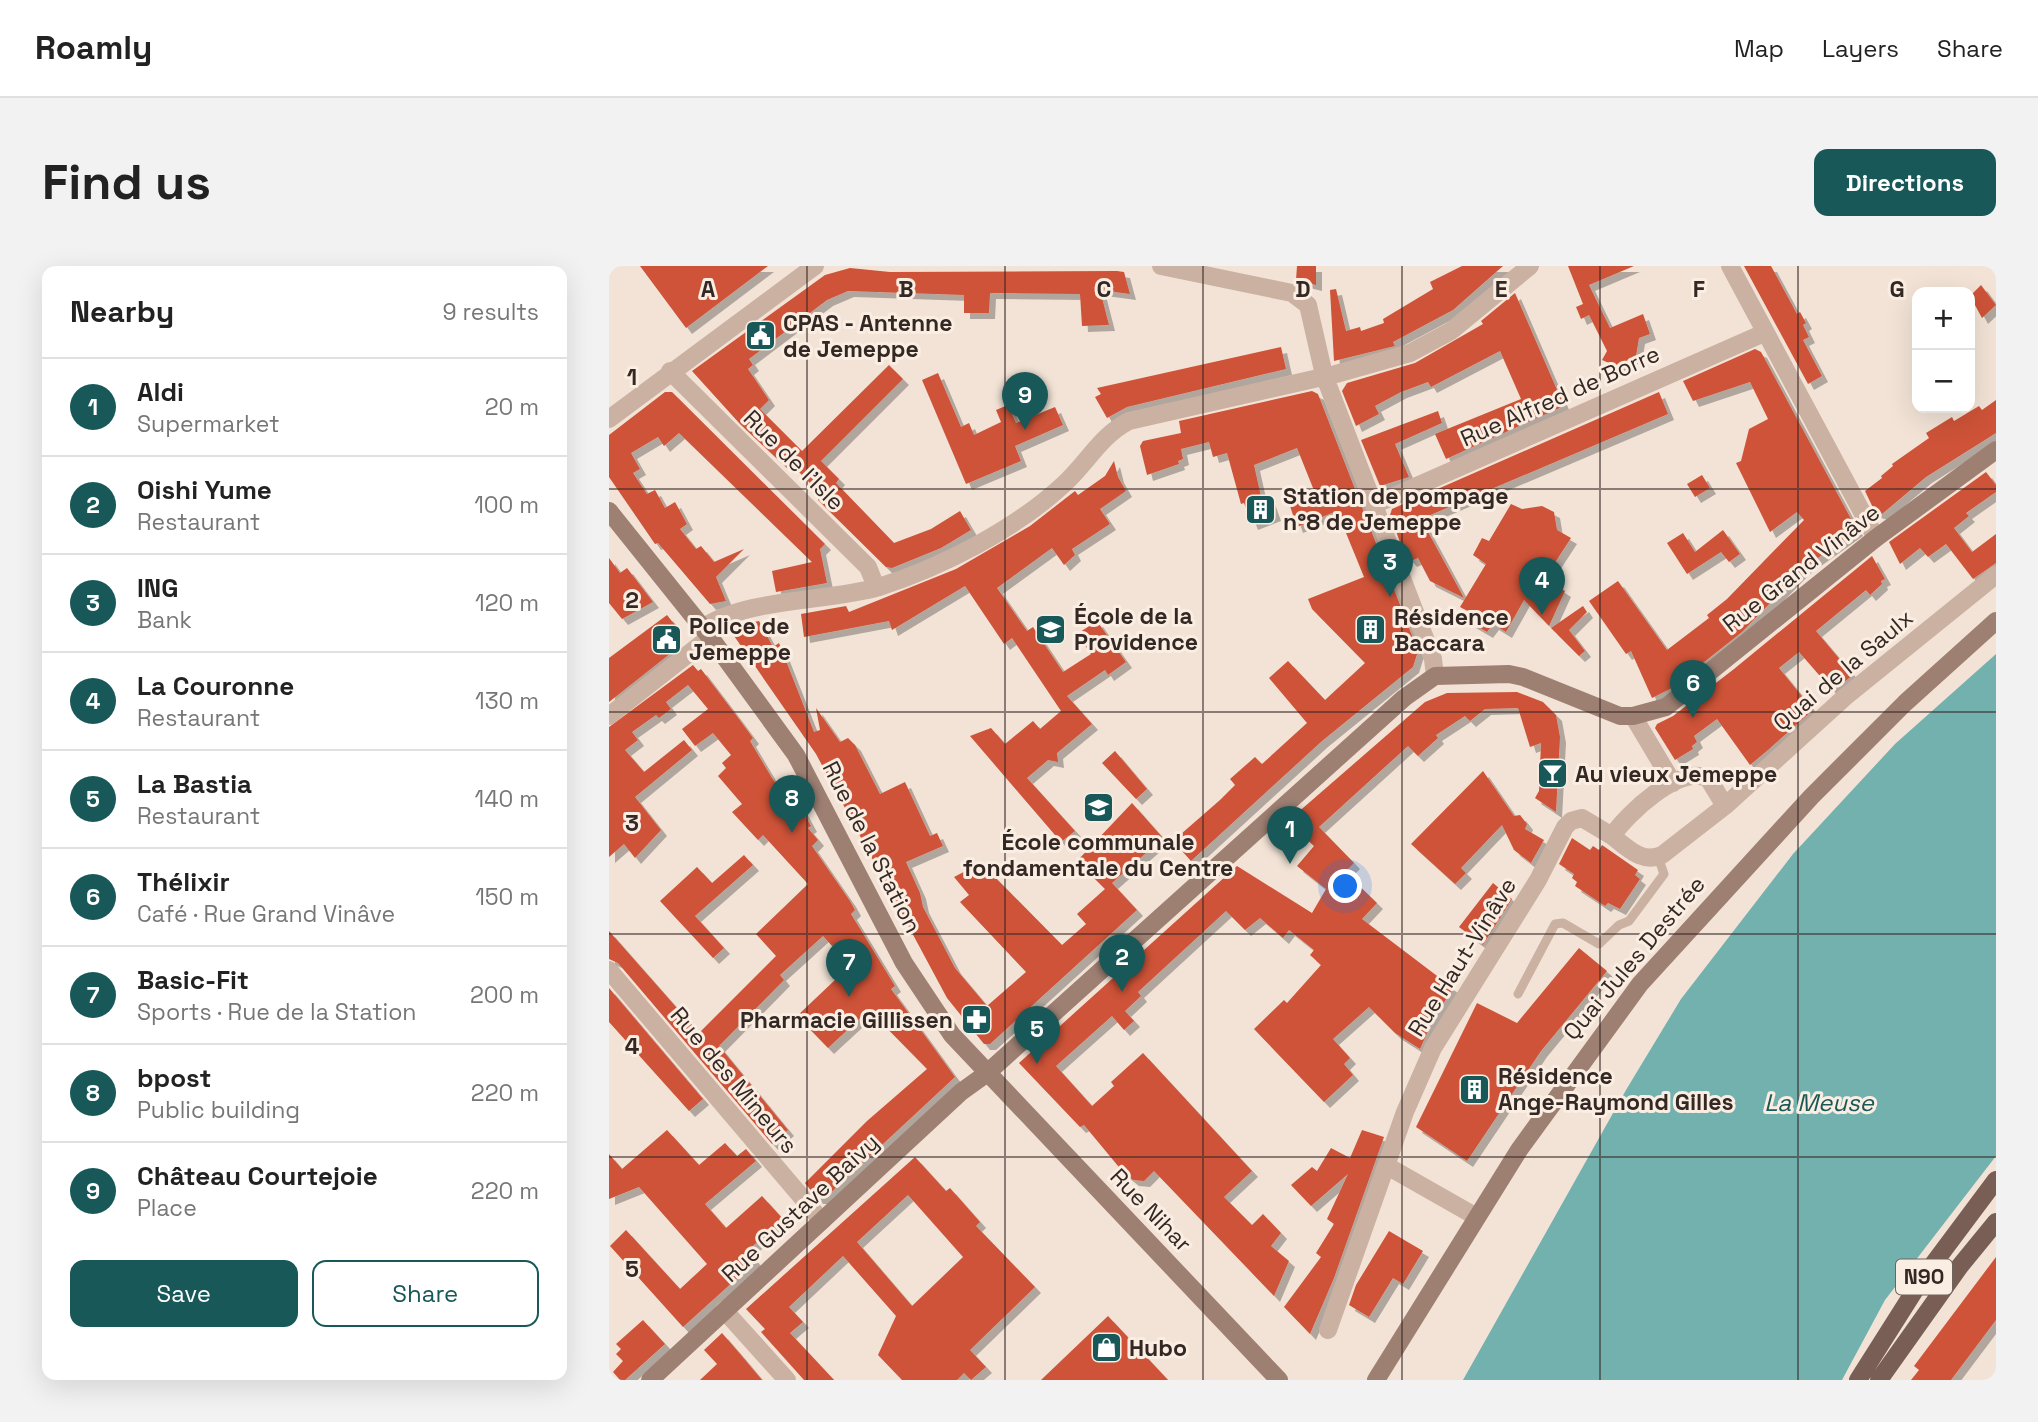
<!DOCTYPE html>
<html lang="en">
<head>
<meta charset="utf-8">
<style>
	body { margin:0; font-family:"Space Grotesk",sans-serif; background:#f2f2f2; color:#222 }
	.controls { position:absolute; right:21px; top:21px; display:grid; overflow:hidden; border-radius:14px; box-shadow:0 7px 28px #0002 }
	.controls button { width:63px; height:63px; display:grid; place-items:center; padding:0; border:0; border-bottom:2px solid #e0e0e0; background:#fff; color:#222; font:35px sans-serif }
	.you { position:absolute; left:737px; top:621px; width:24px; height:24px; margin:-18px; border:5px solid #fff; border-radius:50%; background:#1a73e8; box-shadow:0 0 0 10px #1a73e833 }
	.badge { display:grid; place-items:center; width:46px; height:46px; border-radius:50%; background:#185858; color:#fff; font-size:23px; font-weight:700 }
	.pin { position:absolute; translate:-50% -58px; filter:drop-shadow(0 2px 4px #0008) }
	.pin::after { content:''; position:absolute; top:37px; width:24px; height:21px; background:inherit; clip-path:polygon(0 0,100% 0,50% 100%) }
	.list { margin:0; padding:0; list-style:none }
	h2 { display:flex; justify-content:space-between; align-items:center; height:91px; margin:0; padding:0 28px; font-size:30px }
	h2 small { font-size:23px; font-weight:400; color:#767676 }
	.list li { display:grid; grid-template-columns:46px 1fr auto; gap:21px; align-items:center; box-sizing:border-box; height:98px; padding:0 28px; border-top:2px solid #e0e0e0 }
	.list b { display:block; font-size:26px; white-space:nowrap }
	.list p { margin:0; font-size:23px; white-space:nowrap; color:#767676 }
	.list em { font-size:23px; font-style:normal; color:#767676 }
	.actions { display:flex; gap:14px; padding:21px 28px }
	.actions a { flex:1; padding:16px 0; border:2px solid #185858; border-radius:14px; text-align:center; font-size:24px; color:#185858 }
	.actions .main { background:#185858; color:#fff }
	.map { position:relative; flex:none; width:1387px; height:1114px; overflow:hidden; border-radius:14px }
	header { display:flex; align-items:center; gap:42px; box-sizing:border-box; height:98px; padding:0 35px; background:#fff; border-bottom:2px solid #e0e0e0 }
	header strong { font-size:33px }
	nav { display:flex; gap:38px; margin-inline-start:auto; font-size:24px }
	.intro { display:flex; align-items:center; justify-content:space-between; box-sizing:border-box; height:168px; padding:0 42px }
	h1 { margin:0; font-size:49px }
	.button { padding:18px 32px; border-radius:14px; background:#185858; color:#fff; font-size:24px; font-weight:700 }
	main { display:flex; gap:42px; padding:0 42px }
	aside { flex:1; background:#fff; border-radius:14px; box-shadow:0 7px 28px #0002 }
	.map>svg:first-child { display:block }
</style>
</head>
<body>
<header>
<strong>Roamly</strong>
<nav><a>Map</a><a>Layers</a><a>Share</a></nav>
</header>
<div class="intro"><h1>Find us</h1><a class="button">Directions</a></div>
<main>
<aside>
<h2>Nearby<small>9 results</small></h2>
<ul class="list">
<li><span class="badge">1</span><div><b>Aldi</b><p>Supermarket</p></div><em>20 m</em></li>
<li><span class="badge">2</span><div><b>Oishi Yume</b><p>Restaurant</p></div><em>100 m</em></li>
<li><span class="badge">3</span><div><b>ING</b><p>Bank</p></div><em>120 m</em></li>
<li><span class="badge">4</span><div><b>La Couronne</b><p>Restaurant</p></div><em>130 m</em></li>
<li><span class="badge">5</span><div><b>La Bastia</b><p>Restaurant</p></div><em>140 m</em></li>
<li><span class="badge">6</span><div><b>Thélixir</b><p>Café · Rue Grand Vinâve</p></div><em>150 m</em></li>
<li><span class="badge">7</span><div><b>Basic-Fit</b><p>Sports · Rue de la Station</p></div><em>200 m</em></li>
<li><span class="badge">8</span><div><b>bpost</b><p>Public building</p></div><em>220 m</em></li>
<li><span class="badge">9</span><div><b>Château Courtejoie</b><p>Place</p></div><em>220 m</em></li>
</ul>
<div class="actions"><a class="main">Save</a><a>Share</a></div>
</aside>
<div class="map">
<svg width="1387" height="1114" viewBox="0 0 1387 1114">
	<defs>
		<filter id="shadow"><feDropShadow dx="6" dy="6" stdDeviation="0" flood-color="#0004"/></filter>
	</defs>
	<rect width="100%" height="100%" fill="#f2e3d6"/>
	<path fill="#73b1af" d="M1387 388V890L1276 1034 1233 1114H854L1017 824 1072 733 1184 588 1286 478Z"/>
	<path fill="#ce5338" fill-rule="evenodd" filter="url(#shadow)" d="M31 0H159L77 62Z
		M688 0H707V19L687 14Z
		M853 0H894L844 44 784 76 786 80 725 95 721 24 727 23 737 65 751 61 752 65 775 57 774 53 824 23 821 16Z
		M959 0H1025L980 19 1001 62 1034 48 1041 68 1030 72 1027 90 1007 100 993 94 998 85 980 49 972 53 967 41 974 38Z
		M1135 0H1162L1188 48 1191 46 1197 57 1194 59 1200 71 1194 74 1213 110 1199 118Z
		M241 2 281 6 508 5 515 6 521 28 491 24 500 59 473 60 471 28 381 27 380 47H355V29L239 25 218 34 140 93 144 99 139 103 160 134 151 143 193 185 280 99 294 113 212 195 230 213 227 217 285 277 322 263 351 245 362 264 332 282 283 302 277 301 209 234 213 229 182 198 178 202 131 158 83 105 216 9Z
		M1372 19 1387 39 1373 52 1361 30Z
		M906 27 955 140 837 193 826 168 912 133 891 85 822 121 819 116 792 126 766 140 770 148 747 160 733 125 738 117 806 97 874 58 872 55Z
		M672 81 677 103 518 141 498 152 486 131 492 128 488 122Z
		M1146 83 1152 86 1248 264 1195 302 1133 366 1061 423 1043 432 1022 385 1017 388 980 335 1009 315 1058 384 1100 352 1098 349 1118 333 1195 254 1188 246 1161 266 1127 197 1132 195 1140 163 1159 153 1141 116 1084 135 1074 115Z
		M329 107 352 161 360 157 365 169 392 156 387 144 399 139 407 157 446 141 454 159 406 180 412 195 357 218 313 114Z
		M703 125 709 128 809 385 804 401 713 475 582 595 564 575 611 534 626 519 621 513 646 491 653 498 698 457 660 412 679 395 716 434 756 397 703 343 699 333 755 311 728 245 688 261 680 237 706 227 688 182 645 199 653 235 660 232 666 249 643 258 635 237 632 238 618 187 604 191 600 176 572 183 574 193 569 195 570 198 538 209 531 180 534 175 572 167 570 155Z
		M56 126H63L216 278 211 283 218 317 167 326 163 305 203 296 70 167 55 180 49 171 22 187 31 203 24 207 38 228 46 224 56 242 66 236 78 258 71 263 87 283 92 280 105 296 135 283 107 311 117 335 101 338 49 277 46 278 0 211V169Z
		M1050 126 1059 148 812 253 855 332 821 315 809 292 802 295 795 287 781 249 783 243Z
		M1387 134V167L1317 211 1273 248 1266 246 1256 225 1273 212 1272 210 1284 200 1283 198 1320 172 1317 167 1343 151 1345 155 1370 140 1373 144Z
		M829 145 833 157 786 178 800 211 771 220 752 174Z
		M505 195 509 211 517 225 491 243 501 258 463 283 466 289 455 299 443 282 388 322 418 365 424 361 454 406 482 388 468 368 488 355 517 396 499 409 496 404 458 430 483 458 448 487 449 496 439 494 418 512 466 565 452 576 361 470 382 462 396 478 424 455 431 463 452 445 403 372 395 378 356 320 283 364 280 355 195 371 192 348 237 340 240 346 347 303 421 260 466 225 469 229 496 210Z
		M1377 206 1387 219V226L1357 247 1360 250 1345 262 1363 286 1387 268V297L1364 313 1337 278 1319 291 1311 282 1291 298 1280 276Z
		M1093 209 1101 222 1086 231 1078 218Z
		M902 238 913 243 933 240 945 246 948 264 962 272 936 312 956 325 940 360 915 334 897 366 884 358 878 366 861 356 866 349 851 341 877 298 864 289 873 272 880 275Z
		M1114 264 1131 288 1120 296 1112 286 1078 308 1058 277 1074 267 1086 286Z
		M1263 290 1276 313 1272 315 1273 318 1261 329 1257 324 1207 365 1244 409 1224 425 1190 386 1170 402 1204 444 1159 484 1141 499 1108 453 1085 470 1088 476 1083 480 1084 483 1066 494 1046 462 1048 458 1064 450 1125 403Z
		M0 292 11 307 18 302 44 336 13 353 0 337Z
		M974 340 978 346 960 364 976 385 970 390 942 362Z
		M58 349 66 359 62 387 0 436V392Z
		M150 355 164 381 170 377 205 466 211 464 207 442 231 476 239 472 246 479 271 528 296 516 321 570 328 567 334 580 297 596 311 627 314 641 346 702 378 740 417 706 351 636 360 629 345 611 372 597 453 679 477 658 468 648 496 623 468 595 523 537 554 572 503 617 528 644 381 778H375L338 732 207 488 123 367 126 360Z
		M84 399 89 405 92 403 127 449 144 472 141 475 163 512 187 544 191 540 202 560 199 562 209 574 203 580 241 635 246 644 242 648 286 720 282 723 346 811 216 932H208L196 917 258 855 318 803 260 744 219 782 188 750 246 695 229 676 223 680 214 670 171 709 175 714 110 780 179 864 163 878 9 697 0 693V665L90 767 167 690 147 668 199 618 154 569 149 574 123 546 133 538 109 510 117 502 113 497 122 489 104 467 86 480 73 463 99 443 79 419 57 436 62 443 50 452 47 449 23 466 29 474 16 484 35 506 75 474 83 484 26 531 52 564 26 592 15 578 0 591V461Z
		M908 426 934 436 947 449 951 471 947 546 926 532 930 525 932 477 921 481 909 442 876 443 861 455 856 450 827 469 829 472 809 490 799 480 710 561 745 597 736 606 768 637 753 653 844 722 824 754 811 783 786 767 760 741 724 773 741 792 735 798 744 809 715 836 645 763 675 734 678 737 712 699 701 689 705 684 680 664 674 672 651 652 636 664 617 645 529 726 532 730 516 745 525 755 515 764 503 750 447 800 483 840 505 820 502 816 534 787 643 905 615 931 643 959 654 948 672 967 662 980 680 995 665 1030 545 905 535 915 524 914 514 906 475 859 471 861 410 797 628 600 703 647 717 623 688 600 705 580 679 555 816 436 838 427Z
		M506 485 538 523 527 533 493 497Z
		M874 505 905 550 911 549 918 558 916 563 935 574 922 597 905 584 893 559 852 602 857 607 846 618 802 578Z
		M963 572 981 584 984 580 990 584 993 579 1029 604 1026 609 1031 613 1011 643 999 637 996 640 966 620 968 616 963 612 965 608 950 598Z
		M135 589 144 599 86 650 115 682 104 692 51 635 88 601 103 617Z
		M884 617 903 633 874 679 850 661Z
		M970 682 998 705 932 785 858 895 807 861 868 737 908 757Z
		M0 722 94 833 80 845 0 756Z
		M58 864 90 899 116 877 128 890 137 883 147 895 96 938 117 962 153 930 174 953 138 985 147 995 74 1061 1 980 17 964 71 1023 98 998 30 921 0 933V888L13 903Z
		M753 864 775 871 725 1012 701 1068 675 1041 712 991 707 987 725 958 718 953 739 908 702 940 682 919 703 901 708 905 722 882 741 892Z
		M306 891 337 925 341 922 371 956 367 960 426 1021 361 1084 377 1101 362 1114 355 1107 348 1114H293L269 1089 287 1050 234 990 180 1041 194 1056 181 1067 225 1114H195L152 1066 156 1063 137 1043ZM299 929 354 991 303 1040 248 976Z
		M780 965 814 985 794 1018 784 1012 760 1051 740 1039 747 1019Z
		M1387 991V1054L1342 1114H1302L1310 1104 1305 1100Z
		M499 1050 559 1114H432Z
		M34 1054 56 1078 16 1114H11L4 1106 14 1095 7 1088 12 1083 7 1078Z
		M113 1067 132 1089 153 1114H91L108 1098 95 1084Z"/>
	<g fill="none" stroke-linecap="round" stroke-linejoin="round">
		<path stroke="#cbb1a1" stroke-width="9" d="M909 728 946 658 954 657 990 678 1010 659 1020 655 1055 608 1049 591"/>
		<path stroke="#cbb1a1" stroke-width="18" d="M552 0 683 27 699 39 715 109 824 393 826 410
			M1121 0 1267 272
			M61 105 259 301 267 321
			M0 153 206 0
			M767 238 1155 67
			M94 362C136 332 219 336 270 321 333 301 407 263 455 218 479 196 491 170 520 155L727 108 801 87 842 65 921 0
			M0 450 101 371
			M1024 450 1064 517
			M1116 540 1099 512C1069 499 1018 548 1003 570 1019 582 1033 598 1053 589L1116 540 1236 431 1387 309
			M0 704 213 955
			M778 900 866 950
			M115 1044 178 1114
			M719 1064 796 846 824 782 929 614 956 561 962 555 973 552 1003 570"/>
		<path stroke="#9e8073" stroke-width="18" d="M0 245 101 371 187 489 295 697 343 769 670 1114
			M41 1114 352 826 377 808 795 432 826 410 900 408 914 411 1011 450H1024L1057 441 1267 272 1387 184
			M767 1114 910 884 1031 718 1202 531 1296 437 1387 355"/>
		<path stroke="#785e54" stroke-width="18" d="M1249 1114 1313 1013 1387 914
			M1270 1114 1351 1000 1387 956"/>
	</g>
	<path fill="none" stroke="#342824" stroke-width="2" stroke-opacity="0.55" d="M198 0V1114M396 0V1114M594 0V1114M793 0V1114M991 0V1114M1189 0V1114M0 223H1387M0 446H1387M0 668H1387M0 891H1387"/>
	<defs>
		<symbol id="civic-square" viewBox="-11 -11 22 22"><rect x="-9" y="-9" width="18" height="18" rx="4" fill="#185858" stroke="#faede2"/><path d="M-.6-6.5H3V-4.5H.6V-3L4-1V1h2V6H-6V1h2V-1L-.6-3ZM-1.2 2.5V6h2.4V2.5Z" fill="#fff"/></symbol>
		<symbol id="building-square" viewBox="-11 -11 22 22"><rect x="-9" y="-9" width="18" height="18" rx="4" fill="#185858" stroke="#faede2"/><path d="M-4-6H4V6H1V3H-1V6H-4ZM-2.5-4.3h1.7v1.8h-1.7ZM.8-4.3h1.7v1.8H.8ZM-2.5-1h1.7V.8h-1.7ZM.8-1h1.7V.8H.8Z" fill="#fff"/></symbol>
		<symbol id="school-square" viewBox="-11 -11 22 22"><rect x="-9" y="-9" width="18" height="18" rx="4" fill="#185858" stroke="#faede2"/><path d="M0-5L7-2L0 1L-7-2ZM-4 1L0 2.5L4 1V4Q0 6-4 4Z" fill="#fff"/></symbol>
		<symbol id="bar-square" viewBox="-11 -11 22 22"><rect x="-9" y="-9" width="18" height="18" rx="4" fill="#185858" stroke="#faede2"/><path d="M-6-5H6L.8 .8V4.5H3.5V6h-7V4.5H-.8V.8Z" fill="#fff"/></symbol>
		<symbol id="pharmacy-square" viewBox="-11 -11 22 22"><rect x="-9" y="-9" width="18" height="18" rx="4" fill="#185858" stroke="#faede2"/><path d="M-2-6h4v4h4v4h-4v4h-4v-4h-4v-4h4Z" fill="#fff"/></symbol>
		<symbol id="shop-square" viewBox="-11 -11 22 22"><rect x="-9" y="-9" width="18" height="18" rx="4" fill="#185858" stroke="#faede2"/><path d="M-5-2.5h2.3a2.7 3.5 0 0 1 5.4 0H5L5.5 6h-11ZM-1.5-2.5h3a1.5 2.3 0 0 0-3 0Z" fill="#fff"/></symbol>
	</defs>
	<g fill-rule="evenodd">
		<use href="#civic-square" x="134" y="52" width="35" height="35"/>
		<use href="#building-square" x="634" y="226" width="35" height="35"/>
		<use href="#school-square" x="424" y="346" width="35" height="35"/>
		<use href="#building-square" x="744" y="346" width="35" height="35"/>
		<use href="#civic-square" x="40" y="356" width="35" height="35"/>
		<use href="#bar-square" x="926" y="490" width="35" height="35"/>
		<use href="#school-square" x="472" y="524" width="35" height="35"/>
		<use href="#pharmacy-square" x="350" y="736" width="35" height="35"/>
		<use href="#building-square" x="848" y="806" width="35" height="35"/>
		<use href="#shop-square" x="480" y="1064" width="35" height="35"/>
	</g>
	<g text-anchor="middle" stroke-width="6" stroke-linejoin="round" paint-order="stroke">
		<rect fill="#faede2" stroke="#6f635d" stroke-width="2" x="1287" y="993.5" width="56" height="35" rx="5"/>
		<g font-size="21" font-weight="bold" fill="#342824">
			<text x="1315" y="1018">N90</text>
		</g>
		<g font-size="23" font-weight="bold" fill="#342824" stroke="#faede2" text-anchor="start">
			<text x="174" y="65">CPAS - Antenne<tspan x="174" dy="26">de Jemeppe</tspan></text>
			<text x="674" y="238">Station de pompage<tspan x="674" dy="26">n°8 de Jemeppe</tspan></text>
			<text x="465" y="358">École de la<tspan x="465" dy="26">Providence</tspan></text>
			<text x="785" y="359">Résidence<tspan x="785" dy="26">Baccara</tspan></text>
			<text x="80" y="368">Police de<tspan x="80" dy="26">Jemeppe</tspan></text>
			<text x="966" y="516">Au vieux Jemeppe</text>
			<text x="489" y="584" text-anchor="middle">École communale<tspan x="489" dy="26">fondamentale du Centre</tspan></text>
			<text x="344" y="762" text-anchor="end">Pharmacie Gillissen</text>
			<text x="889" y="818">Résidence<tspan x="889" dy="26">Ange-Raymond Gilles</tspan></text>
			<text x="520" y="1090">Hubo</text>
		</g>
		<g font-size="23" fill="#342824" stroke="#faede2">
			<text transform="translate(951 130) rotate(-24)" y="8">Rue Alfred de Borre</text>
			<text transform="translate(185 194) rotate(45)" y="8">Rue de l'Isle</text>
			<text transform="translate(1192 302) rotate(-38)" y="8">Rue Grand Vinâve</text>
			<text transform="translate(1234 404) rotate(-40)" y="8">Quai de la Saulx</text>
			<text transform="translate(263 581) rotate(63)" y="8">Rue de la Station</text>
			<text transform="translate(853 691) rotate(-58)" y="8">Rue Haut-Vinâve</text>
			<text transform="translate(1025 692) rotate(-50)" y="8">Quai Jules Destrée</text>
			<text transform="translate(125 814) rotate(50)" y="8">Rue des Mineurs</text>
			<text transform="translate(191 942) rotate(-43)" y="8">Rue Gustave Baivy</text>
			<text transform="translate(542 944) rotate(46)" y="8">Rue Nihar</text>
		</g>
		<g font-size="24" font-style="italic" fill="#185858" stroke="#faede2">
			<text x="1210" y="845">La Meuse</text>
		</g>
	</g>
	<g font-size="23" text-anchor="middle" font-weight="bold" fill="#342824" stroke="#faede2" stroke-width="6" stroke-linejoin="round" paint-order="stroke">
		<text x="99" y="31">A</text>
		<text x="297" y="31">B</text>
		<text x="495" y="31">C</text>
		<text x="694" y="31">D</text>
		<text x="892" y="31">E</text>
		<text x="1090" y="31">F</text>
		<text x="1288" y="31">G</text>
		<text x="23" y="119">1</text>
		<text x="23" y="342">2</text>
		<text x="23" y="565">3</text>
		<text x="23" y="788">4</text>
		<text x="23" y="1011">5</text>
	</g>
</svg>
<div class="controls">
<button>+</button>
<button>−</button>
</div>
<div class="you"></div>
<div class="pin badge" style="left:681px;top:598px">1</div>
<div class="pin badge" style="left:513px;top:726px">2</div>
<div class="pin badge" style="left:781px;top:331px">3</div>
<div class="pin badge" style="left:933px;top:349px">4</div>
<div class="pin badge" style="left:428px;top:798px">5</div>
<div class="pin badge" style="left:1084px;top:452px">6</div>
<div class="pin badge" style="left:240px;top:731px">7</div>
<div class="pin badge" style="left:183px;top:567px">8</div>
<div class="pin badge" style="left:416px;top:164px">9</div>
</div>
</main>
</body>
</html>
